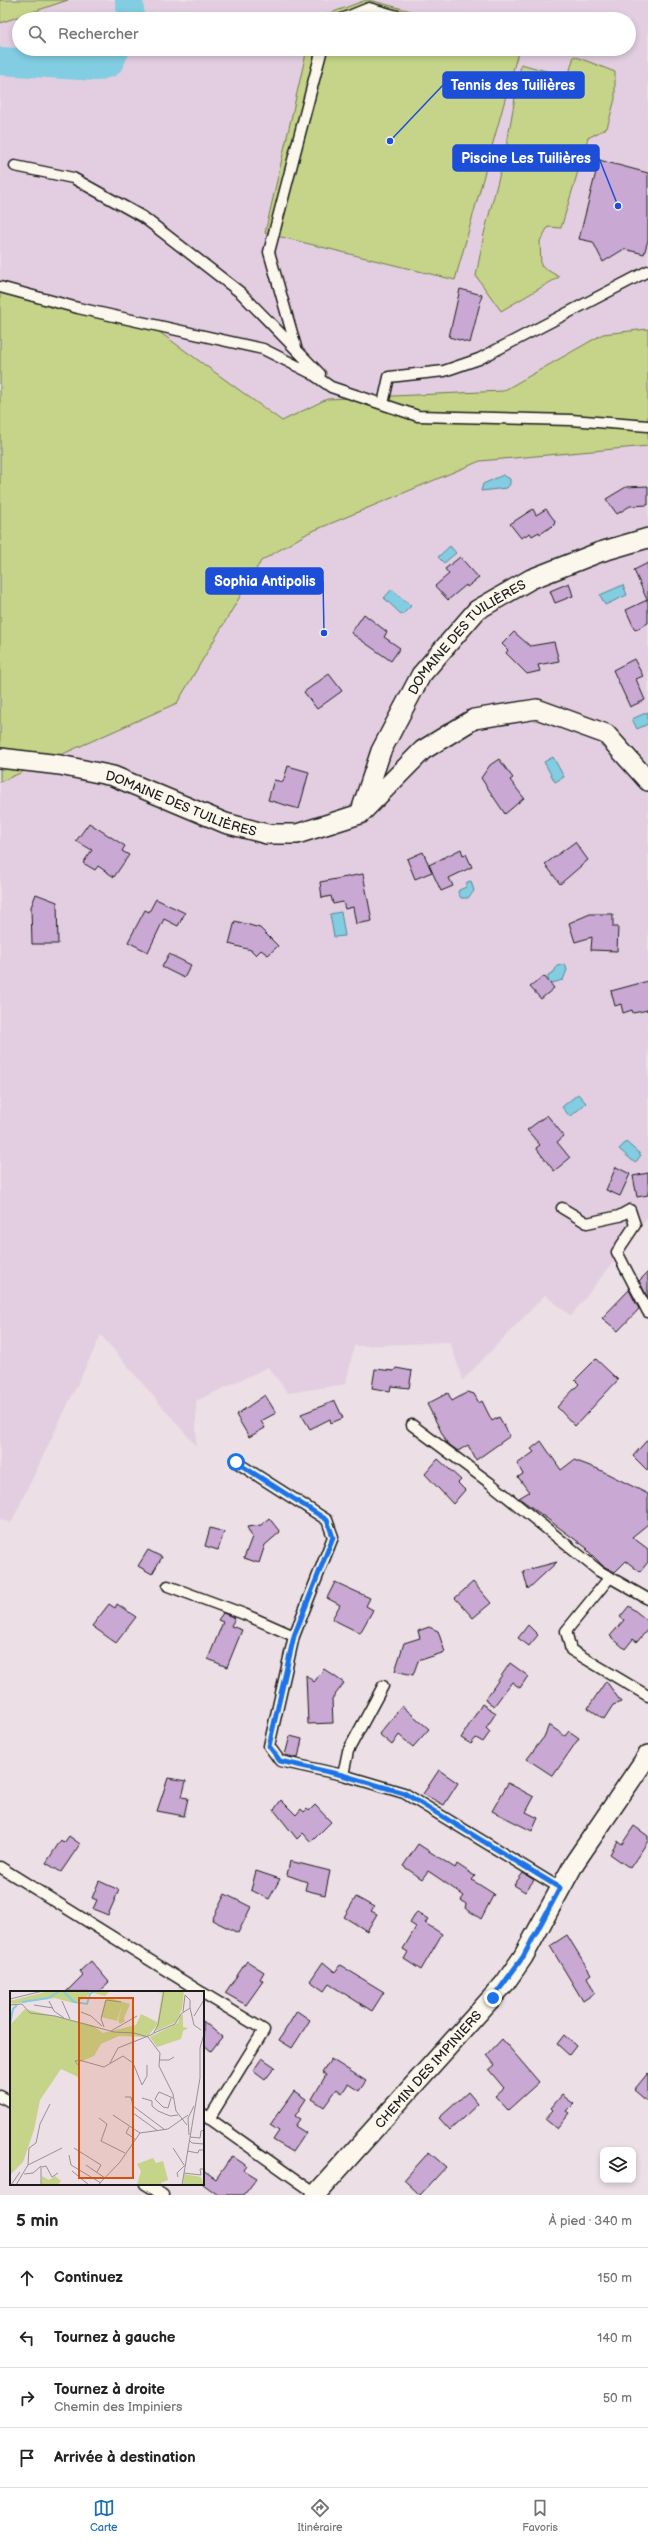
<!DOCTYPE html>
<html lang="fr">
<head>
<meta charset="utf-8">
<style>
	body { margin:0; font-family:"Balsamiq Sans",sans-serif; background:#f2f2f2; color:#222 }
	.controls { position:absolute; right:12px; bottom:12px; display:grid; overflow:hidden; border-radius:8px; box-shadow:0 2px 6px #0003 }
	.controls button { width:36px; height:36px; display:grid; place-items:center; padding:0; border:0; border-bottom:1px solid #e0e0e0; background:#fff; color:#222; font:20px sans-serif }
	.stop { position:absolute; width:12px; height:12px; margin:-9px; border:3px solid #1a73e8; border-radius:50%; background:#fff }
	.stop.end { background:#1a73e8; border-color:#fff; box-shadow:0 1px 4px #0008 }
	.list { margin:0; padding:0; list-style:none }
	h2 { display:flex; justify-content:space-between; align-items:center; height:52px; margin:0; padding:0 16px; font-size:17px }
	h2 small { font-size:13px; font-weight:400; color:#767676 }
	.list li { display:grid; grid-template-columns:26px 1fr auto; gap:12px; align-items:center; box-sizing:border-box; height:60px; padding:0 16px; border-top:1px solid #e0e0e0 }
	.list b { display:block; font-size:15px; white-space:nowrap }
	.list p { margin:0; font-size:13px; white-space:nowrap; color:#767676 }
	.list em { font-size:13px; font-style:normal; color:#767676 }
	.icon { flex:none; width:22px; height:22px; fill:none; stroke:currentColor; stroke-width:2; stroke-linecap:round; stroke-linejoin:round }
	.map { position:relative; flex:none; width:648px; height:2195px; overflow:hidden }
	.search { position:absolute; background:#fff; box-shadow:0 2px 6px #0003; left:12px; right:12px; top:12px; height:44px; display:flex; align-items:center; gap:10px; box-sizing:border-box; padding:0 14px; border-radius:22px; color:#767676; font-size:15px }
	.sheet { height:292px; background:#fff }
	nav { display:flex; justify-content:space-around; align-items:center; box-sizing:border-box; height:56px; border-top:1px solid #e0e0e0; background:#fff; font-size:11px; color:#767676 }
	nav a { display:grid; justify-items:center; gap:2px }
	nav .on { color:#1f6fb2 }
	.map>svg:first-child { display:block }
</style>
</head>
<body>
<div class="map">
<svg width="648" height="2195" viewBox="0 0 648 2195">
	<rect width="100%" height="100%" fill="#ecdfe5"/>
	<filter id="ink" filterUnits="userSpaceOnUse"><feTurbulence type="fractalNoise" baseFrequency=".025" numOctaves="2"/><feDisplacementMap in="SourceGraphic" scale="8" xChannelSelector="R" yChannelSelector="G"/><feConvolveMatrix kernelMatrix="1 2 1 2 8 2 1 2 1" color-interpolation-filters="sRGB"/></filter>
	<g filter="url(#ink)">
		<path fill="#e2cee0" fill-rule="evenodd" d="M0 0H648V1217L571 1316 545 1295 463 1380 450 1342 354 1346 346 1384 288 1393 268 1367 196 1401V1446L101 1335 11 1523 0 1519ZM19 19H629V49H19Z"/>
		<path fill="#c5d488" stroke="#707852" d="M0 0H68L0 23Z
			M366 0H369L441 19H315Z
			M307 49H519L455 280 265 233Z
			M574 56 615 72V99L607 128 588 138 561 228 548 227 540 241 541 266 559 277 501 311 476 276 484 234 505 154 521 64 568 77Z
			M0 293 158 331 282 421 327 399 503 391 603 334 648 329V446L480 461 308 533 261 561 177 703 0 782Z"/>
		<path fill="#82cde2" stroke="#598693" d="M503 475 510 479V484L507 488 481 491 483 484Z
			M450 546 456 553 444 563 438 557Z
			M623 585 627 595 605 605 600 595Z
			M392 589 411 606 402 615 384 598Z
			M648 712V724L637 729 632 719Z
			M553 757 564 777 555 782 544 762Z
			M471 881 474 891 468 898H461L458 893 459 890 466 887 467 882Z
			M341 912 345 936 334 937 330 914Z
			M565 964 567 970 563 980 548 984V975L554 972 557 966Z
			M578 1094 586 1103 570 1117 562 1107Z
			M626 1142 641 1155 635 1163 619 1149Z"/>
		<g fill="none" stroke-linecap="round" stroke-linejoin="round">
			<path stroke="#82cde2" stroke-width="28" d="M129 0 131 19
				M0 61 97 67 109 63 116 49"/>
		</g>
		<path fill="#c9a8d4" stroke="#1c1c1c" d="M599 160 648 173V240L644 254 624 249 603 262 593 242 579 239Z
			M460 289 482 295 470 343 449 337Z
			M648 486V505L630 506 617 514 606 499 626 487Z
			M533 509 536 515 546 509 555 521 554 525 540 534 539 532 532 536 530 533 521 538 510 524Z
			M460 557 479 578 467 587 466 585 448 600 435 586 449 574 445 569Z
			M648 563V623L635 630 626 610 647 600 634 570Z
			M569 583 573 596 555 603 550 591Z
			M364 614 387 632 384 637 400 648 391 661 351 633Z
			M514 632 530 646 554 642 559 661 538 665 540 671 527 674 506 653 508 650 502 644Z
			M634 659 643 676 636 679 645 700 630 707 613 670Z
			M329 674 342 691 317 709 304 692Z
			M499 759 513 778 510 780 524 798 505 814 481 778 490 765Z
			M288 766 309 772 299 809 268 800 274 780 283 782Z
			M89 823 125 846 122 851 129 855 114 877 98 866 95 870 83 863 92 850 76 841Z
			M575 842 588 860 560 884 545 864Z
			M461 849 463 855 466 854 472 867 449 878 453 886 441 891 429 865Z
			M423 852 432 872 415 879 407 859Z
			M363 874 372 921 356 924 353 907 345 909 343 902 333 904 331 896 322 898 320 882Z
			M36 894 57 902 58 944H32L31 907Z
			M156 899 185 913 178 926 164 919 148 952 128 942 145 910 149 912Z
			M590 914H613V927H618L617 951 591 950 592 937 575 942 569 923Z
			M235 921 260 928 278 946 268 955 261 950 256 955 251 950 229 944Z
			M169 954 191 965 184 978 162 967Z
			M544 976 554 988 541 999 530 987Z
			M648 981V1010L633 1013 632 1010 623 1013 621 1004 615 1006 611 991Z
			M547 1115 564 1136 557 1142 570 1158 554 1171 536 1148 540 1145 527 1130Z
			M616 1167 630 1174 620 1196 606 1190Z
			M648 1173V1195L637 1197 633 1176Z
			M648 1272V1298L639 1281Z
			M629 1290 639 1309 618 1331 602 1318Z
			M596 1359 618 1380 575 1426 557 1407 579 1384 575 1380Z
			M396 1368 412 1371 409 1388 391 1386 390 1391 372 1388 375 1369 394 1371Z
			M468 1392 474 1394 479 1403 482 1401 492 1421 499 1417 510 1436 476 1460 468 1445 458 1451 447 1443 427 1404 448 1393 452 1401Z
			M265 1395 276 1413 261 1421 265 1428 249 1437 236 1415Z
			M335 1401 343 1418 331 1423 330 1419 310 1429 301 1414Z
			M648 1439V1471L633 1456Z
			M541 1441 561 1470 574 1460 598 1469 648 1494V1524L632 1537 648 1549V1562L640 1572 626 1561 615 1572 603 1566 586 1549H588L519 1498 529 1492 518 1477 523 1474 517 1464 534 1452 531 1449Z
			M438 1459 461 1480 458 1483 465 1490 453 1504 425 1474Z
			M269 1518 280 1532 265 1545 259 1563 244 1558 252 1537 247 1527 261 1525Z
			M210 1528 224 1532 218 1550 205 1546Z
			M148 1550 162 1557 152 1574 138 1566Z
			M557 1562 528 1589 523 1571Z
			M335 1582 370 1598 366 1606 373 1610 360 1633 332 1619 340 1605 327 1598Z
			M473 1582 491 1603 473 1618 455 1598Z
			M109 1604 115 1608 117 1604 136 1617 116 1643 92 1626Z
			M629 1606 648 1621V1629L637 1642 633 1639 625 1649 610 1636 624 1620 620 1617Z
			M223 1613 235 1618 231 1626 242 1630 227 1667 208 1659 223 1622 218 1620Z
			M528 1625 538 1635 529 1646 518 1638Z
			M429 1627 438 1631 445 1652 418 1661 413 1675 395 1671 404 1643 420 1638 418 1631Z
			M510 1663 528 1676 520 1688 512 1682 494 1706 485 1700Z
			M324 1669 344 1683 332 1699 333 1723 308 1724 306 1675 314 1682Z
			M606 1681 621 1702 613 1705 604 1719 588 1708Z
			M482 1704 496 1713 486 1728 490 1732 483 1742 476 1738 471 1744 461 1738Z
			M402 1706 429 1729 413 1747 399 1735 392 1745 379 1734Z
			M549 1725 565 1736 569 1731 579 1738 553 1776 527 1759 544 1737Z
			M290 1736 302 1739 298 1758 285 1755Z
			M439 1770 458 1783 444 1805 423 1794Z
			M168 1778 186 1781 182 1797 188 1798 184 1816 157 1811Z
			M508 1783 534 1797 526 1812 538 1818 532 1831 492 1811Z
			M281 1800 296 1815 301 1809 304 1812 307 1809 309 1811 315 1805 331 1822 311 1842 303 1833 297 1839 274 1810Z
			M634 1826 648 1836V1841L630 1868 610 1854 618 1841 622 1844Z
			M69 1836 80 1844 61 1872 46 1863 61 1840 64 1843Z
			M418 1844 455 1868 457 1864 475 1876 472 1880 494 1894 481 1919 465 1908 466 1904 461 1900 464 1896 440 1879 428 1871 422 1879 403 1866Z
			M290 1861 330 1871 325 1895 305 1890 307 1882 287 1875Z
			M256 1871 280 1879 269 1899 251 1890Z
			M523 1873 534 1880 525 1892 514 1885Z
			M99 1881 119 1890 108 1915 93 1909 97 1900 92 1898Z
			M225 1894 251 1907 238 1933 212 1920Z
			M356 1897 374 1907 371 1911 377 1914 367 1931 344 1917Z
			M417 1912 428 1919 425 1923 442 1934 421 1970 404 1959 408 1952 403 1949 416 1927 410 1923Z
			M567 1935 591 1974 587 1977 595 1993 583 2001 550 1946Z
			M91 1961 109 1982 98 1992H66L83 1975 80 1971Z
			M247 1961 264 1972 260 1979 263 1981 246 2005 225 1993Z
			M323 1962 335 1972 340 1965 384 1992 372 2011 329 1984 324 1991 310 1981Z
			M297 2011 310 2020 292 2048 279 2040Z
			M203 2021 222 2037 211 2051 203 2044Z
			M564 2035 576 2046 569 2055 557 2044Z
			M502 2039 539 2082 508 2110 495 2096 504 2088 489 2070 495 2065 487 2055Z
			M262 2058 275 2067 265 2080 253 2071Z
			M331 2059 366 2081 359 2091 348 2084 342 2093 337 2089 324 2107 312 2099 326 2075 322 2073Z
			M648 2073V2102L634 2090Z
			M294 2091 306 2099 295 2116 300 2119 295 2126 306 2133 293 2152 273 2140 279 2131 270 2125Z
			M468 2092 478 2104 450 2130 439 2118Z
			M562 2095 574 2104 567 2111 570 2113 557 2129 545 2119 553 2110 551 2108Z
			M429 2152 446 2167 420 2195 404 2180Z
			M232 2156 247 2166 244 2170 257 2178 244 2195H218L203 2184V2170L216 2179Z"/>
		<g fill="none" stroke-linecap="round" stroke-linejoin="round">
			<defs>
				<path id="lane" d="M342 19 369 8 408 19
					M15 166 73 178 143 217 241 293 320 374
					M0 287 78 308 263 349 311 373 331 387 418 416 571 420 648 426
					M296 347 269 252 322 49
					M383 404 389 377 444 371 479 359 648 271
					M562 1208 587 1223 619 1216 630 1210 635 1225 617 1252 648 1312
					M412 1425 490 1483 599 1571 648 1599
					M236 1462 327 1520 333 1537 294 1636 269 1746 280 1761 343 1775 404 1793 560 1888
					M610 1577 566 1631 571 1650 648 1696
					M168 1586 244 1614 294 1636
					M343 1775 348 1751 383 1686
					M0 1867 201 1992
					M203 1993 264 2030 209 2119
					M0 2096 11 2102
					M203 2114 316 2194
					M145 2184 163 2195"/>
				<g id="street">
					<path id="s1" d="M0 758 60 765 113 776 225 823 267 834H297L360 814 423 750 474 719 537 709 606 734 648 781"/>
					<path id="s2" d="M361 811 381 751 421 675 477 610 531 579 600 552 648 538"/>
					<path id="s3" d="M315 2195 505 1983 523 1957 575 1862 648 1755"/>
				</g>
			</defs>
			<use href="#lane" stroke="#1c1c1c" stroke-width="13"/>
			<use href="#street" stroke="#1c1c1c" stroke-width="22"/>
			<use href="#lane" stroke="#fbf7ec" stroke-width="10"/>
			<use href="#street" stroke="#fbf7ec" stroke-width="19"/>
		</g>
	</g>
	<g fill="none" stroke-linecap="round" stroke-linejoin="round" filter="url(#ink)">
		<path stroke="#1a73e8" stroke-width="5" d="M236 1462 327 1520 333 1537 294 1636 269 1746 280 1761 342 1775 404 1793 560 1888 523 1957 493 1998"/>
	</g>
	<g text-anchor="middle" stroke-width="3.5" stroke-linejoin="round" paint-order="stroke">
		<g font-size="13" fill="#1c1c1c" stroke="#fbf7ec">
			<text dy="5" stroke="none"><textPath href="#s2" startOffset="209">DOMAINE DES TUILIÈRES</textPath></text>
			<text dy="5" stroke="none"><textPath href="#s1" startOffset="188">DOMAINE DES TUILIÈRES</textPath></text>
			<text dy="5" stroke="none"><textPath href="#s3" startOffset="169">CHEMIN DES IMPINIERS</textPath></text>
		</g>
	</g>
	<g transform="translate(10 1991)">
		<rect width="194" height="194" fill="#ecdfe5"/>
		<path d="M39 0H100L95 5 80 1 76 7 63 12 45 7 3 13 0 10ZM144 0H174L172 18 166 31 146 40 152 2ZM100 7 120 13 114 27 115 30 110 33 108 30 112 14 107 30 91 26 95 9ZM15 18 82 34 93 42 126 34 131 23 147 31V34L137 46 109 45 91 53 84 65 68 72V86L51 78 30 109 24 139 13 171 0 184V34ZM170 24H173V36L178 37 173 40 171 48 147 56 140 46 168 32ZM143 167 146 172 153 170 158 189 151 192V194H127L131 180 127 173ZM174 183 191 186 194 194H173ZM32 185 39 189 45 185 51 190 48 194H31Z" fill="#c5d488"/>
		<path fill="none" stroke="#82cde2" stroke-width="2" d="M53 0 64 11 77 13 80 3 84 0M12 11 38 7 50 0M0 33 3 18 7 14"/>
		<path fill="none" stroke="#999195" stroke-width="1" d="M0 8 33 0M39 10 44 20 54 27M52 10 60 28M0 14 12 13 20 22 45 25 104 41 124 42 138 46M24 14 43 17M71 21 81 25 92 35M173 21 175 4 180 9V17M184 25 194 9M94 36 91 28 96 9 111 11M101 40 127 25M144 42 165 33 171 23 180 17 184 34 191 39M138 46 150 62 149 75 163 103 166 120 177 134M149 69H159L164 66M100 72 108 57 143 43 148 34 154 0M68 74 65 70 69 69 94 76 113 65 123 72 132 94 137 85V74M115 106H121L123 115 155 139M132 107 142 110V115L148 120 160 125 168 124M161 107 158 117 153 116 145 108 149 101 163 107M123 122 148 140M103 124 130 142M89 127 97 133 91 150 115 162M119 136 116 142 125 148M179 144 178 127 184 115M180 146 190 147 191 140 194 139M179 149 182 152 194 153M64 157 91 174 87 181M163 157 174 174M177 160 188 162 189 159H194M59 164 61 174 91 192M18 174 19 157 26 152 30 133 40 113M76 174 95 187M32 176 36 175 42 186 48 182M62 180 79 194M174 182 191 184 190 178H194M14 183 23 182 31 175V194M168 186 167 182 175 174M1 194 10 181M6 194 18 174 52 157M88 194 110 171 130 142 158 138 178 124M172 194 190 87V57L194 43"/>
		<path fill="#d4530e" fill-opacity="0.15" stroke="#d4530e" stroke-width="2" d="M69 7H123V187H69Z"/>
		<rect width="194" height="194" fill="none" stroke="#1c1c1c" stroke-width="2"/>
	</g>
	<path fill="none" stroke="#1d4ed8" stroke-width="1.5" d="M390 141L443 85M618 206L599 158M324 633L323 581"/>
	<g fill="#1d4ed8" stroke="#fbf7ec" stroke-width="1.5">
		<circle cx="390" cy="141" r="4"/>
		<circle cx="618" cy="206" r="4"/>
		<circle cx="324" cy="633" r="4"/>
	</g>
	<g fill="#1d4ed8" stroke="#1d4ed8" stroke-width="1.5">
		<rect x="443" y="72" width="141" height="26" rx="4"/>
		<rect x="453" y="145" width="146" height="26" rx="4"/>
		<rect x="206" y="568" width="117" height="26" rx="4"/>
	</g>
	<g font-size="14" text-anchor="middle" font-weight="bold" fill="#fff">
		<text x="513" y="90">Tennis des Tuilières</text>
		<text x="526" y="163">Piscine Les Tuilières</text>
		<text x="265" y="586">Sophia Antipolis</text>
	</g>
</svg>
<div class="controls">
<button><svg class="icon" aria-label="layers" viewBox="0 0 24 24"><path d="M12 4l9 5-9 5-9-5zM3 14l9 5 9-5"/></svg></button>
</div>
<div class="stop" style="left:236px;top:1462px"></div>
<div class="stop end" style="left:493px;top:1998px"></div>
<div class="search"><svg class="icon" aria-label="search" viewBox="0 0 24 24"><circle cx="10" cy="10" r="6"/><path d="M15 15l6 6"/></svg>Rechercher</div>
</div>
<section class="sheet">
<h2>5 min<small>À pied · 340 m</small></h2>
<ul class="list">
<li><svg class="icon" aria-label="ahead" viewBox="0 0 24 24"><path d="M12 20V5M6 11l6-6 6 6"/></svg><div><b>Continuez</b></div><em>150 m</em></li>
<li><svg class="icon" aria-label="left" viewBox="0 0 24 24"><path d="M17 20v-9H6M10 6l-5 5 5 5"/></svg><div><b>Tournez à gauche</b></div><em>140 m</em></li>
<li><svg class="icon" aria-label="right" viewBox="0 0 24 24"><path d="M7 20v-9h11M14 6l5 5-5 5"/></svg><div><b>Tournez à droite</b><p>Chemin des Impiniers</p></div><em>50 m</em></li>
<li><svg class="icon" aria-label="arrive" viewBox="0 0 24 24"><path d="M6 21V4h12l-3 4 3 4H6"/></svg><div><b>Arrivée à destination</b></div></li>
</ul>
</section>
<nav>
<a class="on"><svg class="icon" aria-label="map" viewBox="0 0 24 24"><path d="M3 6l6-2 6 2 6-2v14l-6 2-6-2-6 2zM9 4v14M15 6v14"/></svg>Carte</a>
<a><svg class="icon" aria-label="directions" viewBox="0 0 24 24"><path d="M12 3l9 9-9 9-9-9zM9 14v-3h6M13 9l2 2-2 2"/></svg>Itinéraire</a>
<a><svg class="icon" aria-label="saved" viewBox="0 0 24 24"><path d="M7 4h10v16l-5-4-5 4z"/></svg>Favoris</a>
</nav>
</body>
</html>
